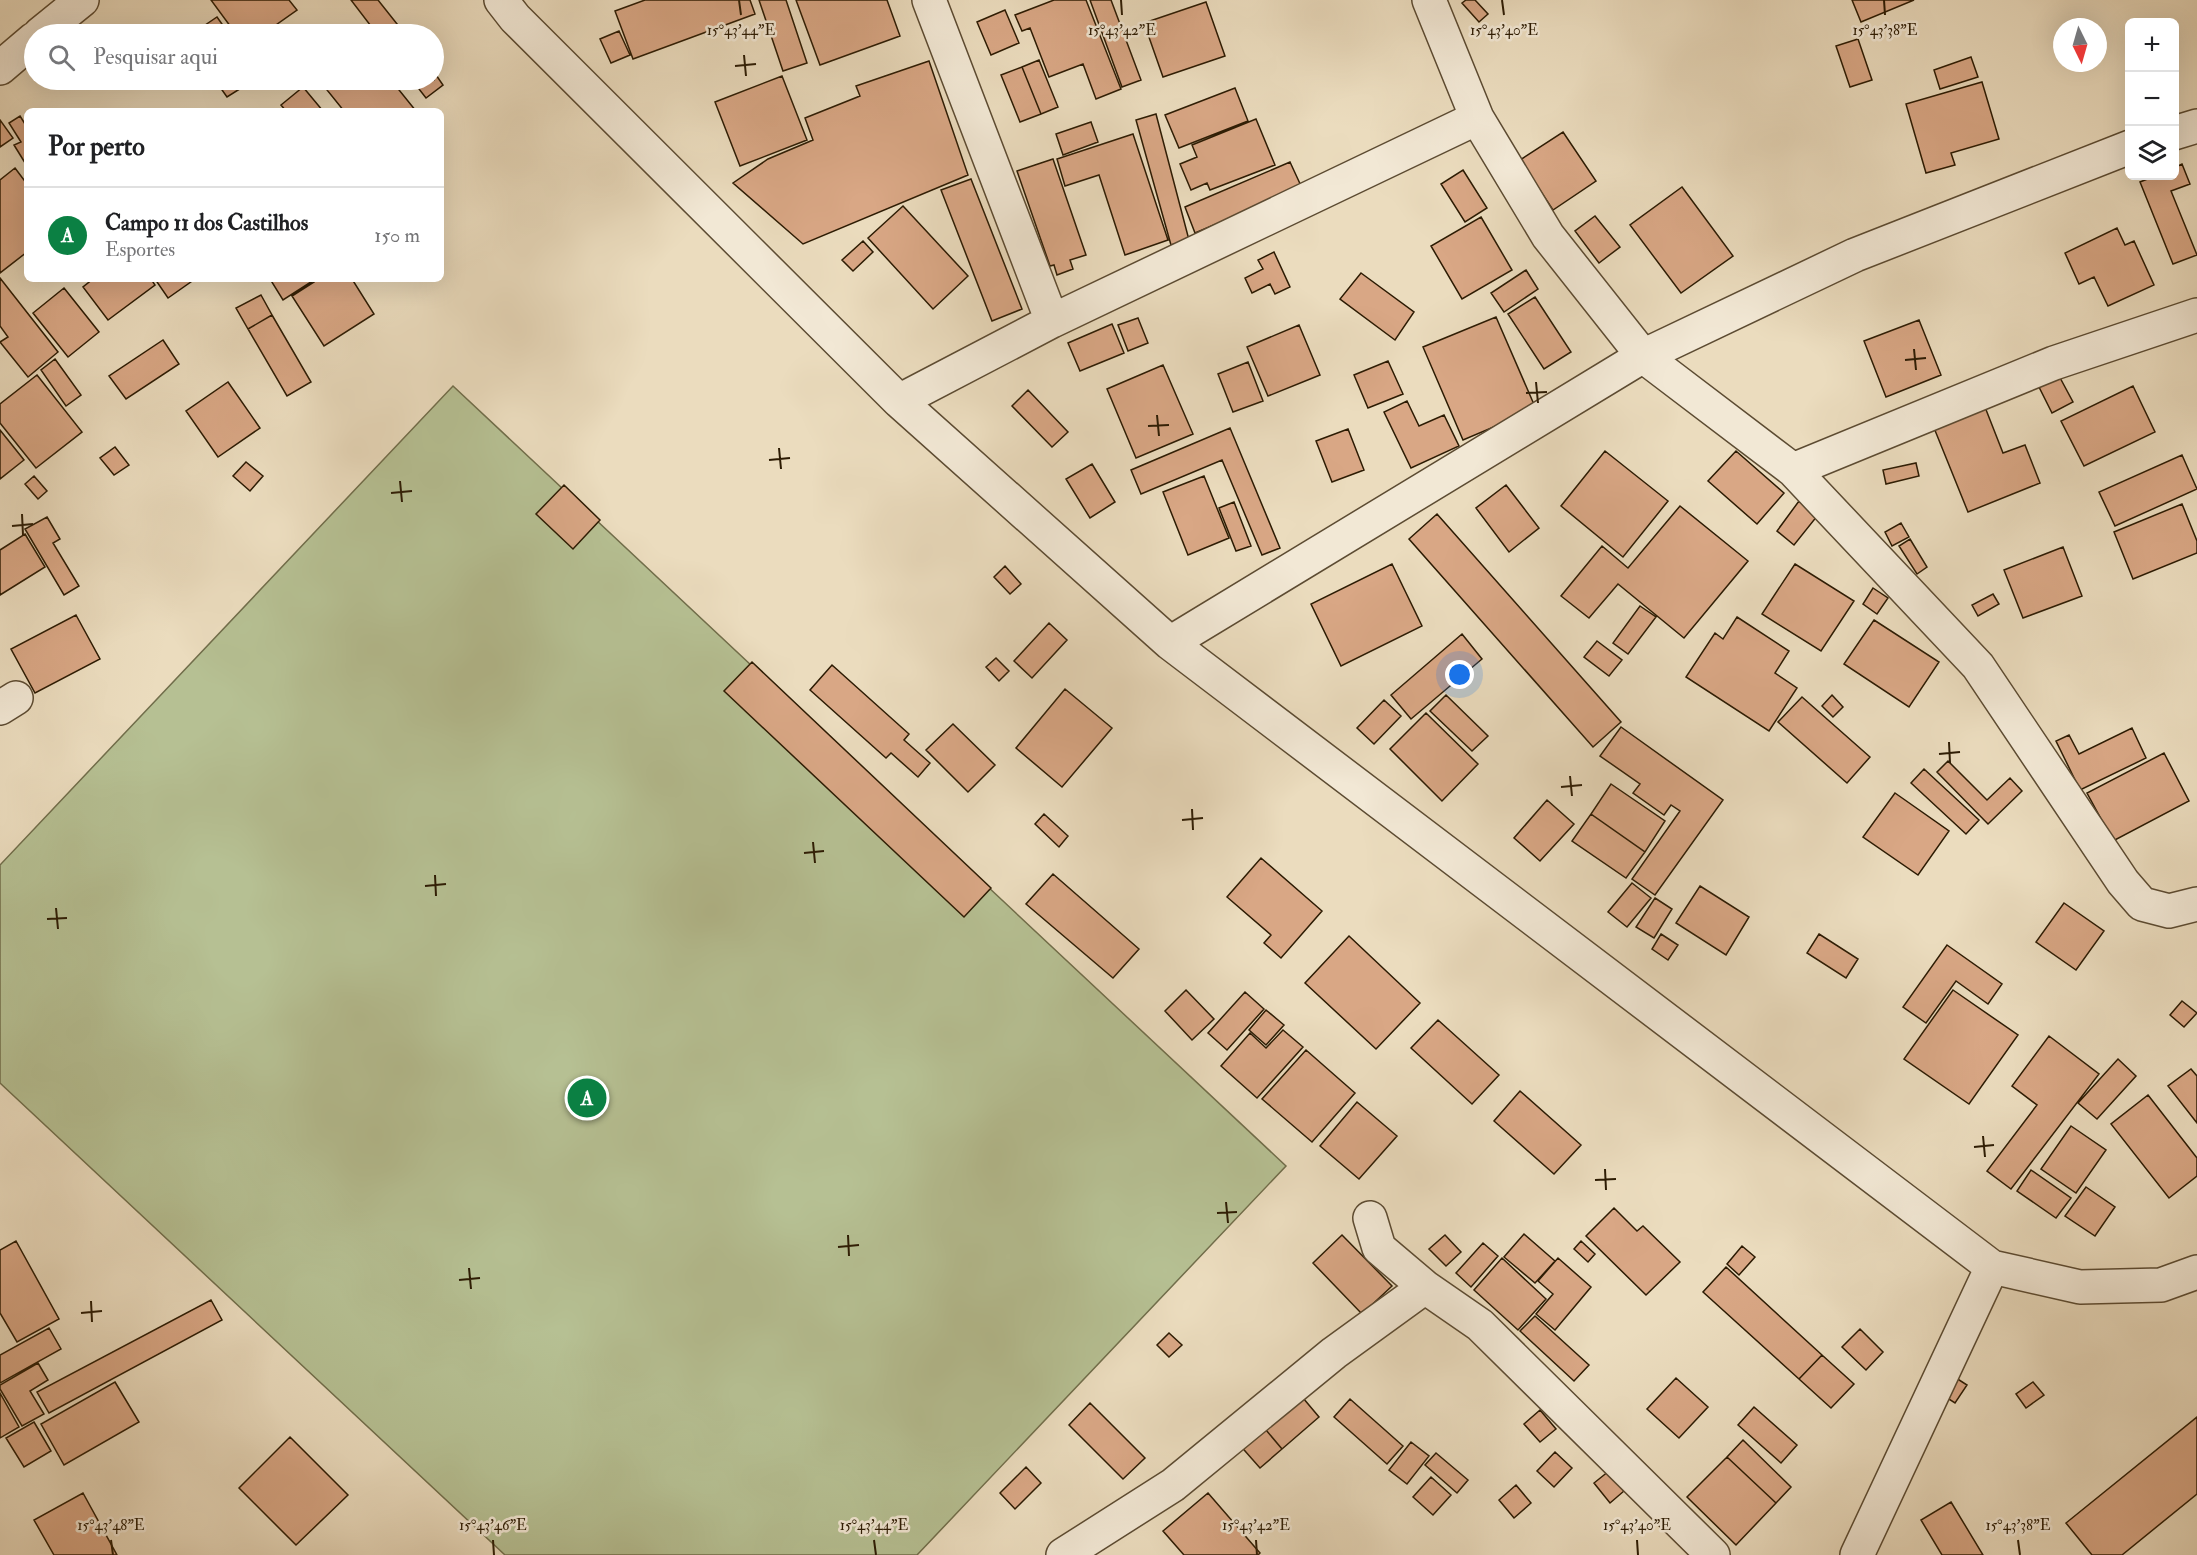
<!DOCTYPE html>
<html lang="pt">
<head>
<meta charset="utf-8">
<style>
	body { margin:0; font-family:"IM FELL Double Pica",serif; background:#f2f2f2; color:#202124 }
	.controls { position:absolute; right:18px; top:18px; display:grid; overflow:hidden; border-radius:9px; box-shadow:0 6px 24px #0002 }
	.controls button { width:54px; height:54px; display:grid; place-items:center; padding:0; border:0; border-bottom:2px solid #e0e0e0; background:#fff; color:#202124; font:30px sans-serif }
	.compass { position:absolute; left:2053px; top:18px; width:54px; height:54px; border-radius:50%; background:#fff; box-shadow:0 6px 24px #0002; rotate:175deg }
	.you { position:absolute; left:1460px; top:675px; width:21px; height:21px; margin:-15px; border:4px solid #fff; border-radius:50%; background:#1a73e8; box-shadow:0 0 0 9px #1a73e833 }
	.badge { display:grid; place-items:center; width:39px; height:39px; border-radius:50%; background:#0b8043; color:#fff; font-size:20px; font-weight:700 }
	.pin { position:absolute; translate:-50% -50%; border:3px solid #fff; box-shadow:0 2px 6px #0006 }
	.list { margin:0; padding:0; list-style:none }
	h2 { display:flex; justify-content:space-between; align-items:center; height:78px; margin:0; padding:0 24px; font-size:26px }
	h2 small { font-size:20px; font-weight:400; color:#757577 }
	.list li { display:grid; grid-template-columns:39px 1fr auto; gap:18px; align-items:center; box-sizing:border-box; height:96px; padding:0 24px; border-top:2px solid #e0e0e0 }
	.list b { display:block; font-size:22px; white-space:nowrap }
	.list p { margin:0; font-size:20px; white-space:nowrap; color:#757577 }
	.list em { font-size:20px; font-style:normal; color:#757577 }
	.icon { flex:none; width:33px; height:33px; fill:none; stroke:currentColor; stroke-width:2; stroke-linecap:round; stroke-linejoin:round }
	.map { position:relative; flex:none; width:2197px; height:1555px; overflow:hidden }
	.search { position:absolute; background:#fff; box-shadow:0 6px 24px #0002; left:24px; top:24px; width:420px; height:66px; display:flex; align-items:center; gap:15px; box-sizing:border-box; padding:0 21px; border-radius:33px; color:#757577; font-size:22px }
	.panel { position:absolute; background:#fff; box-shadow:0 6px 24px #0002; left:24px; top:108px; width:420px; height:174px; border-radius:9px }
	.map>svg:first-child { display:block }
</style>
</head>
<body>
<div class="map">
<svg width="2197" height="1555" viewBox="0 0 2197 1555">
	<rect width="100%" height="100%" fill="#ebdcbe"/>
	<filter id="stains"><feTurbulence type="fractalNoise" baseFrequency=".00333" numOctaves="4"/><feColorMatrix values="0 0 0 0 .2 0 0 0 0 .09 0 0 0 0 .02 0 0 0 .5 -.17"/></filter>
	<radialGradient id="worn" r=".72"><stop offset=".6" stop-color="#630" stop-opacity="0"/><stop offset="1" stop-color="#630" stop-opacity=".3"/></radialGradient>
	<path fill="#b6c093" stroke="#716e4b" stroke-width="1.5" d="M453 386 1286 1166 917 1555H505L0 1083V865Z"/>
	<path fill="#d9a785" stroke="#2c1b03" stroke-width="1.5" d="M211 0H289L297 10 263 34H236Z
		M351 0H378L405 34H377Z
		M645 0H750L755 14 633 59 615 11Z
		M759 0H786L807 63 783 71Z
		M796 0H887L900 36 820 65Z
		M1054 0H1086L1121 89 1096 99 1083 64 1049 77 1030 28 1022 31 1015 15Z
		M1090 0H1111L1141 80 1122 87Z
		M1466 0H1475L1488 14 1479 22 1462 3Z
		M1852 0H1914L1861 22Z
		M1206 2 1225 56 1163 77 1144 23Z
		M1005 10 1019 43 991 55 977 22Z
		M217 17 229 34H192Z
		M619 31 630 55 611 63 600 39Z
		M1858 39 1872 80 1850 87 1836 46Z
		M1971 57 1978 77 1940 89 1934 70Z
		M1039 60 1058 107 1041 114 1022 67Z
		M929 61 968 175 803 244 733 183 768 159 813 140 805 118 860 96 856 86Z
		M1022 67 1041 114 1020 122 1001 75Z
		M434 72 443 85 426 98 412 80H434Z
		M782 76 807 140 740 166 715 102Z
		M215 80H254L227 97Z
		M340 80H391L416 111H344L327 90Z
		M1982 82 1999 139 1951 153 1955 165 1926 173 1906 104Z
		M303 87 323 111H286L281 105Z
		M1235 88 1248 121 1179 148 1165 115Z
		M1156 114 1189 240 1171 245 1136 120Z
		M20 116 25 124 27 123V166L14 145 21 142 9 123Z
		M1256 119 1275 165 1210 190 1207 183 1191 190 1180 164 1197 157 1192 145Z
		M0 120 13 138 0 147Z
		M1091 122 1098 142 1063 155 1056 134Z
		M1563 132 1596 181 1553 210 1520 160Z
		M1133 134 1168 240 1125 255 1099 175 1065 186 1057 159Z
		M1053 159 1086 255 1070 260 1073 269 1057 275 1054 265 1050 266 1017 171Z
		M1290 162 1302 188 1195 233 1185 207Z
		M2182 164 2190 184 2171 191 2197 255 2173 264 2140 182 2155 176H2174V168Z
		M15 168 27 184V252L0 273V180Z
		M1463 170 1487 208 1465 222 1441 184Z
		M971 179 1022 309 992 321 941 190Z
		M1682 187 1733 256 1681 293 1630 225Z
		M903 206 968 276 933 309 868 238Z
		M1595 216 1620 247 1599 263 1575 231Z
		M1481 217 1512 270 1462 299 1431 246Z
		M2117 228 2125 245 2134 241 2154 285 2108 306 2094 277 2079 284 2065 253Z
		M863 241 873 252 853 271 842 260Z
		M1274 252 1290 287 1275 294 1270 284 1252 293 1245 278 1263 269 1258 260Z
		M1526 270 1538 289 1504 312 1491 293Z
		M1361 273 1414 312 1395 340 1340 299Z
		M0 278 58 352 28 377 0 342 8 337 0 326Z
		M93 279H151L155 285 108 320 83 287Z
		M155 279H195L168 298Z
		M270 279H309L311 282 283 300Z
		M312 279H352L374 314 324 346 292 296 314 282Z
		M64 288 99 332 68 357 33 313Z
		M261 295 272 315 248 329 236 308Z
		M1535 297 1571 352 1544 369 1508 314Z
		M272 315 311 382 287 396 248 329Z
		M1496 317 1536 409 1463 440 1423 347Z
		M1138 318 1148 343 1128 351 1118 325Z
		M1919 320 1941 375 1886 397 1864 341Z
		M1112 324 1124 353 1080 371 1068 343Z
		M1299 325 1320 375 1268 396 1247 347Z
		M163 340 179 364 126 399 109 376Z
		M55 359 81 395 66 406 41 370Z
		M1388 361 1403 394 1368 408 1354 375Z
		M1248 362 1263 401 1233 412 1218 374Z
		M1163 365 1193 434 1136 458 1107 389Z
		M2058 374 2073 402 2052 413 2038 385Z
		M37 375 82 432 36 468 0 423V404Z
		M228 382 260 428 218 457 186 411Z
		M2133 386 2155 432 2084 466 2061 421Z
		M1028 390 1068 432 1052 447 1012 406Z
		M1407 401 1419 426 1444 415 1459 446 1411 468 1384 412Z
		M1983 402 2003 453 2025 445 2040 483 1968 512 1932 423Z
		M1230 428 1280 548 1262 555 1222 460 1141 494 1131 470Z
		M1348 429 1364 470 1332 482 1316 441Z
		M0 430 24 460 0 479Z
		M115 447 129 465 114 475 100 458Z
		M1605 451 1668 501 1623 557 1561 506Z
		M1736 451 1784 493 1757 524 1708 481Z
		M2182 455 2197 489 2115 526 2099 492Z
		M246 462 263 476 250 491 233 476Z
		M1916 463 1919 476 1886 484 1883 470Z
		M1092 464 1115 502 1090 518 1066 479Z
		M34 476 47 491 38 499 25 484Z
		M1204 476 1229 538 1188 555 1163 492Z
		M564 485 600 520 573 549 536 514Z
		M1506 485 1539 528 1509 552 1476 508Z
		M1799 501 1818 515 1794 545 1777 531Z
		M1234 502 1251 546 1236 551 1219 508Z
		M2182 504 2197 541V553L2133 579 2114 532Z
		M1680 506 1748 561 1684 638 1618 584 1589 618 1561 596 1602 546 1628 568Z
		M1437 514 1621 722 1593 747 1409 539Z
		M47 517 60 539 53 543 79 586 64 595 25 529Z
		M1901 523 1909 537 1892 546 1885 532Z
		M25 534 45 567 0 595V550Z
		M1910 539 1927 567 1917 574 1899 546Z
		M2063 547 2082 596 2023 618 2004 570Z
		M1392 564 1422 626 1341 666 1311 604Z
		M1795 564 1854 601 1821 651 1762 614Z
		M1005 566 1021 584 1010 594 994 577Z
		M1873 588 1888 598 1877 614 1863 604Z
		M1993 594 1999 604 1978 616 1972 605Z
		M1640 606 1656 617 1628 654 1613 643Z
		M76 615 100 659 35 693 11 649Z
		M1737 617 1789 651 1775 673 1797 688 1769 731 1686 677 1715 633 1723 639Z
		M1874 620 1939 662 1909 707 1844 664Z
		M1049 623 1067 640 1032 678 1014 661Z
		M1462 634 1482 659 1411 719 1391 695Z
		M1597 641 1622 660 1609 676 1584 657Z
		M996 658 1009 671 999 681 986 667Z
		M752 662 991 888 964 917 724 691Z
		M832 665 909 734 904 740 930 763 918 777 891 753 886 758 810 690Z
		M1065 689 1112 728 1062 787 1016 748Z
		M1446 695 1488 736 1472 751 1430 711Z
		M1832 695 1843 707 1833 717 1822 706Z
		M1802 697 1870 757 1847 783 1778 722Z
		M1384 700 1401 716 1374 744 1357 728Z
		M1426 713 1478 764 1442 801 1390 749Z
		M953 724 995 765 968 792 926 750Z
		M1621 727 1723 800 1655 895 1632 879 1680 811 1671 805 1664 815 1633 793 1640 784 1600 756Z
		M2132 728 2146 758 2080 790 2056 741 2069 735 2079 754Z
		M2164 753 2189 801 2113 841 2087 793Z
		M1948 761 1987 800 2010 778 2022 791 1988 824 1937 772Z
		M1924 769 1979 820 1966 834 1911 783Z
		M1611 784 1665 821 1645 852 1591 814Z
		M1895 793 1949 831 1918 875 1863 837Z
		M1547 800 1574 824 1540 861 1514 838Z
		M1044 814 1068 836 1059 847 1035 824Z
		M1591 814 1645 852 1626 878 1572 841Z
		M1261 858 1322 911 1281 958 1264 943 1271 935 1227 897Z
		M1053 874 1139 949 1113 978 1026 904Z
		M1632 883 1651 898 1627 927 1608 912Z
		M1700 886 1749 917 1726 955 1676 923Z
		M1655 898 1672 909 1654 938 1636 927Z
		M2064 903 2104 931 2076 970 2036 942Z
		M1661 934 1678 945 1668 960 1652 949Z
		M1819 934 1858 959 1846 978 1807 953Z
		M1349 936 1420 1003 1376 1049 1305 983Z
		M1947 945 2002 984 1988 1004 1956 981 1926 1023 1903 1007Z
		M1186 990 1214 1019 1192 1040 1165 1011Z
		M1953 990 2018 1035 1969 1104 1904 1059Z
		M1245 992 1264 1009 1227 1050 1208 1033Z
		M2182 1001 2197 1013 2184 1027 2170 1015Z
		M1266 1010 1284 1025 1266 1045 1249 1030Z
		M1438 1020 1499 1075 1472 1104 1411 1048Z
		M1283 1030 1303 1047 1257 1098 1221 1066 1250 1033 1266 1048Z
		M2049 1036 2099 1074 2011 1189 1987 1171 2037 1105 2012 1086Z
		M1306 1050 1355 1093 1312 1142 1262 1099Z
		M2118 1059 2136 1076 2097 1119 2078 1103Z
		M2191 1069 2197 1076V1123L2168 1086Z
		M1520 1091 1581 1145 1554 1174 1494 1121Z
		M2148 1095 2197 1158V1176L2169 1198 2111 1124Z
		M1357 1102 1397 1136 1359 1179 1320 1146Z
		M2071 1126 2106 1150 2076 1193 2041 1169Z
		M2031 1170 2071 1198 2056 1218 2017 1191Z
		M2086 1187 2115 1207 2095 1236 2065 1216Z
		M1614 1208 1637 1231 1643 1226 1680 1262 1646 1295 1586 1236Z
		M1524 1234 1555 1261 1535 1283 1504 1257Z
		M1342 1235 1392 1286 1362 1314 1313 1263Z
		M1445 1235 1461 1252 1446 1266 1429 1249Z
		M16 1241 59 1319 17 1342 0 1313V1250Z
		M1581 1241 1595 1254 1588 1262 1574 1249Z
		M1483 1243 1498 1256 1471 1287 1456 1273Z
		M1742 1246 1755 1257 1739 1275 1727 1264Z
		M1502 1258 1546 1299 1518 1330 1474 1290Z
		M1558 1258 1591 1287 1555 1330 1536 1314 1553 1294 1538 1281Z
		M1726 1267 1822 1355 1799 1379 1703 1292Z
		M211 1300 222 1320 49 1413 37 1392Z
		M1535 1316 1589 1365 1574 1381 1520 1331Z
		M49 1328 61 1349 0 1383V1355Z
		M1860 1329 1883 1352 1866 1370 1842 1347Z
		M1169 1333 1182 1345 1169 1357 1157 1345Z
		M1822 1355 1854 1384 1831 1408 1799 1379Z
		M38 1363 48 1380 30 1391 44 1414 22 1426 0 1389V1385Z
		M1953 1376 1967 1385 1955 1403 1941 1394Z
		M1676 1378 1708 1407 1679 1438 1647 1409Z
		M115 1382 139 1422 64 1465 41 1424Z
		M2033 1382 2044 1395 2026 1408 2016 1394Z
		M1298 1392 1319 1417 1282 1449 1261 1424Z
		M0 1393 19 1427 0 1438Z
		M1350 1399 1403 1446 1387 1464 1334 1417Z
		M1090 1403 1145 1458 1123 1479 1069 1425Z
		M1754 1407 1797 1445 1781 1463 1738 1425Z
		M1540 1410 1556 1429 1540 1442 1524 1424Z
		M2197 1417V1494L2122 1555H2092L2066 1523Z
		M34 1422 51 1451 24 1467 6 1438Z
		M1261 1424 1282 1449 1260 1468 1238 1443Z
		M290 1437 348 1495 296 1545 239 1488Z
		M1743 1440 1791 1487 1776 1503 1727 1457Z
		M1411 1442 1429 1456 1407 1484 1389 1470Z
		M1555 1452 1572 1468 1554 1487 1537 1471Z
		M1436 1453 1468 1480 1457 1493 1425 1465Z
		M1727 1457 1776 1503 1736 1545 1687 1497Z
		M1026 1467 1041 1483 1015 1509 1000 1493Z
		M1609 1471 1624 1491 1610 1503 1594 1483Z
		M1431 1477 1451 1495 1433 1515 1413 1497Z
		M1516 1485 1531 1503 1514 1518 1499 1500Z
		M83 1493 117 1555H54L34 1520Z
		M1208 1493 1260 1553 1258 1555H1184L1163 1531Z
		M1951 1502 1983 1555H1942L1921 1520Z"/>
	<g fill="none" stroke-linecap="round" stroke-linejoin="round">
		<defs>
			<path id="street" d="M501 0 515 18 899 401 1170 643 1992 1267 2080 1287 2161 1285 2197 1272
				M929 0 1052 321
				M1429 0 1477 118 1548 236 1643 356 1793 470 1978 666 2123 882 2142 904 2169 911 2197 904
				M40 34 82 0
				M0 68 34 39
				M2174 133 2197 126
				M899 401 1052 321 1477 118
				M1793 470 2054 363 2197 315
				M1170 643 1643 356 1855 255 2130 147
				M0 708 16 698
				M1370 1218 1379 1248 1425 1287 1480 1325 1713 1555
				M1063 1555 1173 1485 1334 1353 1425 1287
				M1857 1555 1992 1267"/>
		</defs>
		<use href="#street" stroke="#5c4b32" stroke-width="36"/>
		<use href="#street" stroke="#f2e8d5" stroke-width="33"/>
	</g>
	<path fill="none" stroke="#2c1b03" stroke-width="2" d="M739 0 741 15M1121 0 1122 15M1502 0 1504 15M1884 0 1885 15M744 55 746 76M735 66 756 64M1914 349 1916 370M1905 360 1926 358M1536 382 1538 403M1526 393 1547 392M1157 415 1159 436M1148 426 1169 425M779 448 781 469M769 460 790 458M400 481 402 502M391 493 412 491M22 514 23 535M12 526 33 524M1949 742 1950 763M1939 754 1960 752M1570 776 1572 796M1561 787 1582 785M1192 809 1193 830M1182 820 1203 818M813 842 815 863M804 853 824 851M435 875 436 896M425 886 446 884M56 908 58 929M47 919 67 918M1983 1136 1985 1157M1974 1147 1994 1145M1605 1169 1606 1190M1595 1180 1616 1179M1226 1202 1228 1223M1217 1213 1237 1212M848 1235 849 1256M838 1247 859 1245M469 1268 471 1289M459 1280 480 1278M91 1301 92 1322M81 1313 102 1311M111 1540 113 1555M493 1540 494 1555M874 1540 876 1555M1256 1540 1257 1555M1637 1540 1638 1555M2018 1540 2020 1555"/>
	<g font-size="15" text-anchor="middle" fill="#2c1b03" stroke="#f2e8d5" stroke-width="5" stroke-linejoin="round" paint-order="stroke">
		<text x="741" y="35">15°43'44"E</text>
		<text x="1122" y="35">15°43'42"E</text>
		<text x="1504" y="35">15°43'40"E</text>
		<text x="1885" y="35">15°43'38"E</text>
		<text x="111" y="1530">15°43'48"E</text>
		<text x="493" y="1530">15°43'46"E</text>
		<text x="874" y="1530">15°43'44"E</text>
		<text x="1256" y="1530">15°43'42"E</text>
		<text x="1637" y="1530">15°43'40"E</text>
		<text x="2018" y="1530">15°43'38"E</text>
	</g>
	<rect width="100%" height="100%" filter="url(#stains)"/>
	<rect width="100%" height="100%" fill="url(#worn)"/>
</svg>
<div class="controls">
<button>+</button>
<button>−</button>
<button><svg class="icon" aria-label="layers" viewBox="0 0 24 24"><path d="M12 4l9 5-9 5-9-5zM3 14l9 5 9-5"/></svg></button>
</div>
<svg class="compass" viewBox="-18 -18 36 36"><path d="M0-13l5 13h-10z" fill="#e53935"/><path d="M0 13l5-13h-10z" fill="#757577"/></svg>
<div class="you"></div>
<div class="pin badge" style="left:587px;top:1098px">A</div>
<div class="search"><svg class="icon" aria-label="search" viewBox="0 0 24 24"><circle cx="10" cy="10" r="6"/><path d="M15 15l6 6"/></svg>Pesquisar aqui</div>
<section class="panel">
<h2>Por perto<small></small></h2>
<ul class="list">
<li><span class="badge">A</span><div><b>Campo 11 dos Castilhos</b><p>Esportes</p></div><em>150 m</em></li>
</ul>
</section>
</div>
</body>
</html>
